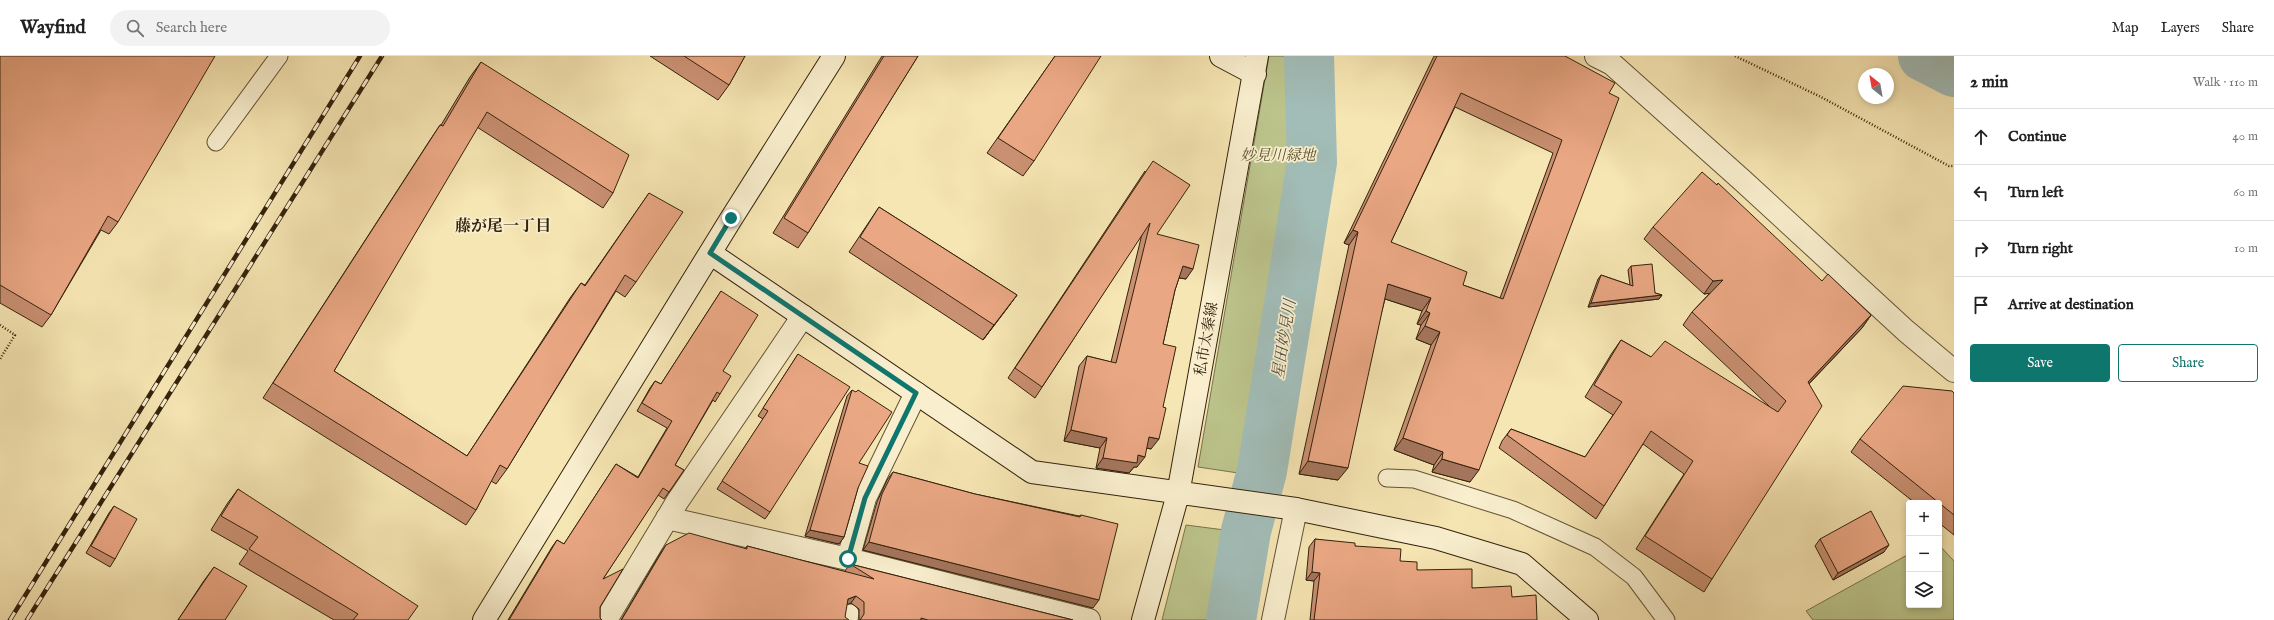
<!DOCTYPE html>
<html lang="en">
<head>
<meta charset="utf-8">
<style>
	body { margin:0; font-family:"IM FELL English","Noto Serif JP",serif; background:#f2f2f2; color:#222 }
	.controls { position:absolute; right:12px; bottom:12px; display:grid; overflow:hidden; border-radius:4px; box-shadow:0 2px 6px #0003 }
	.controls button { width:36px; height:36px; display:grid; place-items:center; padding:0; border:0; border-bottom:1px solid #e0e0e0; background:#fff; color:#222; font:20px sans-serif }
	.compass { position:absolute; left:1858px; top:12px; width:36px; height:36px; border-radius:50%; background:#fff; box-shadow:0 2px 6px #0003; rotate:329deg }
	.stop { position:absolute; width:12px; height:12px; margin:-9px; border:3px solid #0f766e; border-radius:50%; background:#fff }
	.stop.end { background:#0f766e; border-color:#fff; box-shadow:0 1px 4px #0008 }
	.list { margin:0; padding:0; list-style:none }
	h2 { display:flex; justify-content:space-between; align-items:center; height:52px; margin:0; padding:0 16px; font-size:17px }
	h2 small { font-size:13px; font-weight:400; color:#767676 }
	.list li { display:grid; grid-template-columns:26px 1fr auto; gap:12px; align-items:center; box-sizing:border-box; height:56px; padding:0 16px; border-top:1px solid #e0e0e0 }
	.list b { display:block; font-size:15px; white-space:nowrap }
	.list em { font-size:13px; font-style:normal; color:#767676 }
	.actions { display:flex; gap:8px; padding:12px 16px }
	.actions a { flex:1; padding:9px 0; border:1px solid #0f766e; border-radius:4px; text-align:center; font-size:14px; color:#0f766e }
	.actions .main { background:#0f766e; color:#fff }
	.icon { flex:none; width:22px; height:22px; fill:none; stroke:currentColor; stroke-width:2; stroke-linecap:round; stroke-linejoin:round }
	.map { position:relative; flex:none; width:1954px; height:564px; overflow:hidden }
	header { display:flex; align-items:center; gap:24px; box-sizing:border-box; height:56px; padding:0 20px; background:#fff; border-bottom:1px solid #e0e0e0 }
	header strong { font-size:19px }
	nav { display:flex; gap:22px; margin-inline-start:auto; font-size:14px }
	.search { width:280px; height:36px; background:#f2f2f2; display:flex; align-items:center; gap:10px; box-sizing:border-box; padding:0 14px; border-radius:22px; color:#767676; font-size:15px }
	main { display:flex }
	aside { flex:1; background:#fff }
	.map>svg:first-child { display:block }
</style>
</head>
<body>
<header>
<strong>Wayfind</strong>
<div class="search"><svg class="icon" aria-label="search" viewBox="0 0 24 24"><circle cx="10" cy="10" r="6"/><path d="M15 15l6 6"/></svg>Search here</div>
<nav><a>Map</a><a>Layers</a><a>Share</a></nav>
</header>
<main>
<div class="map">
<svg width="1954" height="564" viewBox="0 0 1954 564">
	<rect width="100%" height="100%" fill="#f6e6b3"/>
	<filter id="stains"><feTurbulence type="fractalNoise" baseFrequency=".005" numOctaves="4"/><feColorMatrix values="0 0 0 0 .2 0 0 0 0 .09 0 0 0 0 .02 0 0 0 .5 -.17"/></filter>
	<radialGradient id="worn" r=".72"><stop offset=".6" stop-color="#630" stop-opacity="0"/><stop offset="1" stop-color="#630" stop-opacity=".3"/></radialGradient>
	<path fill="#bcc58c" stroke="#78744c" d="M1269 0H1304L1305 98 1245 418 1198 411Z
		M1186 469 1240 476 1224 564H1162Z
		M1939 489 1954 505V564H1813L1806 555 1909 498V549H1939Z"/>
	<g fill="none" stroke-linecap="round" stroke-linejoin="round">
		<path stroke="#a2bdb8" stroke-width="50" d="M1923 0 1954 16
			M1231 564 1246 475 1262 415 1312 106 1309 0"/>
		<defs>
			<path id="lane" d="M216 86 279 0
				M1387 422 1414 423 1513 454 1595 491 1634 521 1666 564
				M849 564 850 557"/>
			<path id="street" d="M1596 0 1612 8 1743 125 1906 275 1954 315
				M667 462 848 503 1089 564
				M848 503 865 442 916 337
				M606 564 677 446 803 260
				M1273 564 1296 453"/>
			<path id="secondary" d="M1221 0 1255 18
				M710 197 1032 416 1296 453 1436 482 1522 508 1587 564
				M484 564 731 163 834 0
				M1143 564 1178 438 1257 0"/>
		</defs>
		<use href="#lane" stroke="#645336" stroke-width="19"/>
		<use href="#street" stroke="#645336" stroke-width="24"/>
		<use href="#secondary" stroke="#34220c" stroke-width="24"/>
		<path stroke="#34220c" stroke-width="2.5" stroke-dasharray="1 2" stroke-linecap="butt" d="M1735 0 1821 41 1949 110H1954
			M0 269 15 279 0 303"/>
		<use href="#lane" stroke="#f9efce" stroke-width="17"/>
		<use href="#street" stroke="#f9efce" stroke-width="22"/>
		<use href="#secondary" stroke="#f9efce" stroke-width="22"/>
		<defs>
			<path id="rail" d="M10 564 360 0
				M27 564 382 0"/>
		</defs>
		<use href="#rail" stroke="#34220c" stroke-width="4.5"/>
		<use href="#rail" stroke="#f9efce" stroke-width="3" stroke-dasharray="9" stroke-linecap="butt"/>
	</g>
	<path fill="#c99072" stroke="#34220c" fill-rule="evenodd" d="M0 0 118 166 109 178 101 174 51 259 42 271 0 247Z
		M650 0H745L729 29 718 44Z
		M882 0H918L808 177 798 192 773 177Z
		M1055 0 1034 105 1023 120 987 97Z
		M1434 0H1565L1609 37 1470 426 1432 416 1434 409 1394 394 1431 289 1416 283 1421 269 1417 268 1422 255 1385 243 1338 424 1299 418 1349 189 1344 187ZM1455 51 1553 97 1500 242 1463 229 1391 186Z
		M481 6 613 137 603 152 477 71 334 315 467 400 570 242 581 227 585 229 649 137 636 226 625 241 616 235 507 413 496 428 491 425 476 454 466 469 263 342 430 84 440 69H441L470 21Z
		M1145 115 1157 178 1186 223 1179 222 1175 234 1163 288 1151 393 1146 392 1137 411H1134L1129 417 1096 412 1100 392 1064 385 1079 310 1087 300 1111 306 1142 178 1035 342 1008 322Z
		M879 151 1017 239 983 284 849 196Z
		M1653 171 1822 225 1871 259 1862 272 1809 328 1712 523 1704 536 1636 493 1684 418 1643 388 1604 450 1596 463 1499 392 1502 385 1511 373 1585 401 1613 359 1585 341 1612 297 1621 284 1651 301 1770 351 1683 269 1692 256 1710 237 1704 238 1644 183Z
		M1631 210 1655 237 1662 239 1659 243 1588 251 1598 223 1601 219 1630 229 1628 214Z
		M721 235 723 315 720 338 715 346 713 344 675 409 684 414 664 443 658 439 603 523 600 551V562L602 564H508L552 491 557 484 564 488 616 408 638 421 667 372 637 355 650 332 655 325 661 328Z
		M798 298 770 456 765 463 717 433 763 363 758 360Z
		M852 334 859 407 858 432 844 481 839 488 805 480 847 340Z
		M1954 337V479L1939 467V447H1915L1851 396 1860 383Z
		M893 416 975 438 1079 460 1081 459 1093 552 863 494 877 446 887 424Z
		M238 433 408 564H334L239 508 248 495 211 474 227 448Z
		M114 450 115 503 110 511 86 497 109 457Z
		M1315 483 1355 490 1400 505 1417 514 1472 532 1512 541 1537 564H1310L1314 525 1306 524 1309 491Z
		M1820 483 1884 496 1833 524 1815 490Z
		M666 489 745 493 747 490 846 516 845 515 850 508 1073 564H859V553L851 547 621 564 661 496Z
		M214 511 225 564H178L203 526Z"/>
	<path fill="#a4755c" stroke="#34220c" d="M1353 174 1358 176 1349 189 1344 187Z
		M1183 210 1193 213 1186 223 1175 221Z
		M1723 224 1714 237 1704 238 1713 225Z
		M1388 228 1431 242 1422 255 1379 241Z
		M1017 239 1006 254 983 284 994 269Z
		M1662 239 1659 243 1588 251 1591 247Z
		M1426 255 1430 257 1421 269 1417 268Z
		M1871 259 1862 272 1799 338 1808 326Z
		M1425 270 1440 276 1431 289 1416 283Z
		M1071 374 1107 382 1100 392 1064 385Z
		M1149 381 1159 383 1151 393 1142 391Z
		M1403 382 1443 396 1434 409 1394 394Z
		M1138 399 1145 401 1137 411H1134L1129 417 1096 412 1103 402Z
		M1442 403 1479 414 1470 426 1432 416Z
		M1308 405 1348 412 1338 424 1299 418Z
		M810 474 844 481 839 488 805 480Z
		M869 486 1099 544 1093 552 863 494Z
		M1889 489 1884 496 1833 524 1838 517Z
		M1312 516 1320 517 1314 525 1306 524Z
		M856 540 851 547 842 551 848 543Z"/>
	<path fill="#eaa784" stroke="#34220c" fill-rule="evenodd" d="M0 0H215L118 166 108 160 51 259 0 229Z
		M684 0H745L729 29Z
		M884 0H918L808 177 784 162Z
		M1055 0H1101L1034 105 998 82Z
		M1437 0H1565L1615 27 1609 37 1619 42 1479 414 1442 403 1443 396 1403 382 1440 276 1425 270 1430 257 1426 255 1431 242 1388 228 1348 412 1308 405 1358 176 1353 174ZM1461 37 1562 84 1503 243 1463 229 1467 216 1391 186Z
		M481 6 629 99 613 137 487 56 334 315 467 400 581 227 585 230 649 137 683 156 636 226 625 219 507 413 500 409 476 454 273 327 440 69 443 70Z
		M1153 105 1190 129 1157 178 1199 189 1193 213 1183 210 1175 234 1163 288 1176 291 1163 351 1166 352 1159 383 1149 381 1145 401 1138 399 1137 407 1103 402 1107 382 1071 374 1087 300 1116 307 1150 167 1042 331 1015 312Z
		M1702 116 1717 129 1718 127 1822 225 1828 218 1871 259 1808 326 1822 350 1712 523 1645 480 1693 405 1651 375 1604 450 1507 379 1511 373 1585 401 1622 346 1594 329 1621 284 1651 301 1665 285 1778 356 1786 345 1692 256 1723 224 1713 225 1653 171Z
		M879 151 1017 239 994 269 860 181Z
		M1652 208 1655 237 1662 239 1591 247 1601 219 1633 230 1631 210Z
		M721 235 758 259 723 315 731 320 720 338 717 336 675 409 684 414 669 436 663 432 603 523 623 513 600 551V562L602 564H509L557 484 564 488 616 408 638 422 672 365 642 347 655 325 661 328Z
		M798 298 850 331 770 456 722 425 768 355 763 352Z
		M1903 330 1952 335 1954 337V459L1860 383Z
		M852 334 856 336 858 334 892 356 859 407 868 410 858 432 844 481 810 474Z
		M893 416 975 438 1080 461 1081 459 1118 468 1099 544 869 486 882 438Z
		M238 433 418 550 408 564H353L358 558 249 493 258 481 221 460Z
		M114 450 137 463 115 503 91 490Z
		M1871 455 1889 489 1838 517 1820 483Z
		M689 477 747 493V490L874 523 850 508 1073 564H928L921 562V564H860L864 558V546L856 540 848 543 845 561 849 564H621L622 563 666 489Z
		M1315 483 1355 487V490L1401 493 1400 505 1417 506V514L1472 513V532L1511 530 1512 541 1536 539 1537 564H1314L1320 517 1312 516Z
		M214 511 247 530 225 564H178Z"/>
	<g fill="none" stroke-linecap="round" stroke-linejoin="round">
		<path stroke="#0f766e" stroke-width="5" d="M731 162 710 197 916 337 865 442 848 503"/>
	</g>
	<g text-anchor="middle" stroke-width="3.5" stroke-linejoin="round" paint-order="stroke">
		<g font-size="15" font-style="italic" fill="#5d5332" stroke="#f9efce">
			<text x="1278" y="104">妙見川緑地</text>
		</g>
		<g font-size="15" fill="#34220c" stroke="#f9efce">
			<text transform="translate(1206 283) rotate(-80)" y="5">私市太秦線</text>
		</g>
		<g font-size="16" font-weight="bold" fill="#34220c" stroke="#f9efce">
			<text x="503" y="175">藤が尾一丁目</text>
		</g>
		<g font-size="16" font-style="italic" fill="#555040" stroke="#f9efce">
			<text transform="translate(1283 283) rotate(-81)" y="6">星田妙見川</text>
		</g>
	</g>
	<rect width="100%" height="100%" filter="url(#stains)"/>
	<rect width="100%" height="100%" fill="url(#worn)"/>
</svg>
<div class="controls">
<button>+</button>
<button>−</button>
<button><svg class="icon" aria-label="layers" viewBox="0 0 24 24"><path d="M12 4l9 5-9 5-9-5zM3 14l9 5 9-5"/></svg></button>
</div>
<svg class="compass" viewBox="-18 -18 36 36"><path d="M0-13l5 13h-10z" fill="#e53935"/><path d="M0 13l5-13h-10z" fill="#767676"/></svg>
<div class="stop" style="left:848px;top:503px"></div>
<div class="stop end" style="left:731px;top:162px"></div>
</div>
<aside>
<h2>2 min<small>Walk · 110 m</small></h2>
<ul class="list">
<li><svg class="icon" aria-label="ahead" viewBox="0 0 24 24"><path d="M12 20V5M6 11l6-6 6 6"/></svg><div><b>Continue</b></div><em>40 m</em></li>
<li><svg class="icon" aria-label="left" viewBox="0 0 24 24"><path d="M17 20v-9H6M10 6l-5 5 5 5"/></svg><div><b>Turn left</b></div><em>60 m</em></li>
<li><svg class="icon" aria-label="right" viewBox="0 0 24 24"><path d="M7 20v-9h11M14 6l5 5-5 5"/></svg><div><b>Turn right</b></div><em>10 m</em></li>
<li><svg class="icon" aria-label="arrive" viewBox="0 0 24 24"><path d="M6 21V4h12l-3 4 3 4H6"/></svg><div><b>Arrive at destination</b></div></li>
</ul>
<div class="actions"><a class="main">Save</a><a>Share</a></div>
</aside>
</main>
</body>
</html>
